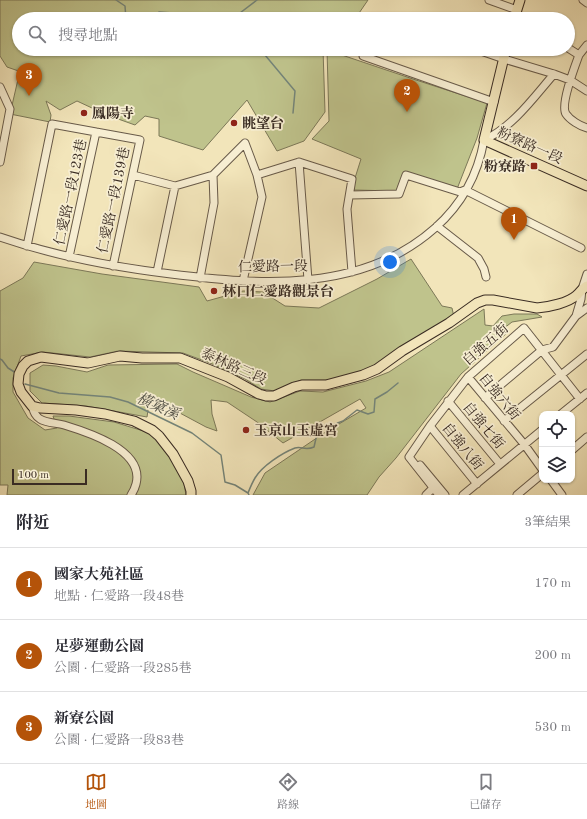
<!DOCTYPE html>
<html lang="zh-TW">
<head>
<meta charset="utf-8">
<style>
	body { margin:0; font-family:"Old Standard TT","Noto Serif TC",serif; background:#f7f7f7; color:#2b2b33 }
	.controls { position:absolute; right:12px; bottom:12px; display:grid; overflow:hidden; border-radius:8px; box-shadow:0 1px 3px #0004 }
	.controls button { width:36px; height:36px; display:grid; place-items:center; padding:0; border:0; border-bottom:1px solid #e1e1e2; background:#fff; color:#2b2b33; font:20px sans-serif }
	.scale { position:absolute; left:12px; bottom:10px; width:75px; box-sizing:border-box; padding-left:4px; border:2px solid #3a2c23; border-top:0; font-size:11px; line-height:14px; white-space:nowrap; color:#3a2c23; -webkit-text-stroke:3px #f7eed2; paint-order:stroke }
	.you { position:absolute; left:390px; top:262px; width:14px; height:14px; margin:-10px; border:3px solid #fff; border-radius:50%; background:#1a73e8; box-shadow:0 0 0 6px #1a73e833 }
	.badge { display:grid; place-items:center; width:26px; height:26px; border-radius:50%; background:#b45309; color:#fff; font-size:13px; font-weight:700 }
	.pin { position:absolute; translate:-50% -33px; filter:drop-shadow(0 1px 2px #0008) }
	.pin::after { content:''; position:absolute; top:21px; width:14px; height:12px; background:inherit; clip-path:polygon(0 0,100% 0,50% 100%) }
	.list { margin:0; padding:0; list-style:none }
	h2 { display:flex; justify-content:space-between; align-items:center; height:52px; margin:0; padding:0 16px; font-size:17px }
	h2 small { font-size:13px; font-weight:400; color:#7c7c81 }
	.list li { display:grid; grid-template-columns:26px 1fr auto; gap:12px; align-items:center; box-sizing:border-box; height:72px; padding:0 16px; border-top:1px solid #e1e1e2 }
	.list b { display:block; font-size:15px; white-space:nowrap }
	.list p { margin:0; font-size:13px; white-space:nowrap; color:#7c7c81 }
	.list em { font-size:13px; font-style:normal; color:#7c7c81 }
	.icon { flex:none; width:22px; height:22px; fill:none; stroke:currentColor; stroke-width:2; stroke-linecap:round; stroke-linejoin:round }
	.map { position:relative; flex:none; width:587px; height:495px; overflow:hidden }
	.search { position:absolute; background:#fff; box-shadow:0 1px 3px #0004; left:12px; right:12px; top:12px; height:44px; display:flex; align-items:center; gap:10px; box-sizing:border-box; padding:0 14px; border-radius:22px; color:#7c7c81; font-size:15px }
	.sheet { height:268px; background:#fff }
	nav { display:flex; justify-content:space-around; align-items:center; box-sizing:border-box; height:56px; border-top:1px solid #e1e1e2; background:#fff; font-size:11px; color:#7c7c81 }
	nav a { display:grid; justify-items:center; gap:2px }
	nav .on { color:#b45309 }
	.map>svg:first-child { display:block }
</style>
</head>
<body>
<div class="map">
<svg width="587" height="495" viewBox="0 0 587 495">
	<rect width="100%" height="100%" fill="#f2e5ba"/>
	<filter id="stains"><feTurbulence type="fractalNoise" baseFrequency=".005" numOctaves="4"/><feColorMatrix values="0 0 0 0 .2 0 0 0 0 .09 0 0 0 0 .02 0 0 0 .5 -.17"/></filter>
	<radialGradient id="worn" r=".72"><stop offset=".6" stop-color="#630" stop-opacity="0"/><stop offset="1" stop-color="#630" stop-opacity=".3"/></radialGradient>
	<path fill="#bfc38c" stroke="#7c7858" d="M0 0H368L355 19H19V49H323L325 112 304 141 277 151 247 100 203 150 159 136V119L145 116 135 125 107 115 77 101 60 110 46 101 51 115 50 122 10 114 19 75 34 78 33 76 7 67 0 56Z
		M327 50 416 80 487 103 477 138 457 189 404 172 396 191 354 190 355 178 361 159 312 139 329 121Z
		M411 259 442 306 452 308 454 317 377 367 333 380H301L275 391 261 389 245 379 210 363 183 353 118 351 90 357 43 352 21 356 13 378V392L28 418 45 430 57 428 53 416H69L114 422 150 433 165 450 183 478 186 495H7L8 485H0V291L23 278 34 262 102 274 199 287 207 301 243 291 263 292 285 306 319 308 377 279Z
		M484 309 485 325 493 326 502 316 514 314H537L542 317 512 322 503 329 508 332 461 374 396 458 379 477 367 495H253L265 473 327 431 366 408 360 399 283 443 257 422 227 402 211 400 212 414 217 431 206 427 150 397 147 417 86 406 42 403 30 391V373L43 365 56 366 87 372 108 365 177 364 193 372 251 397 270 402 300 391 323 392 366 381 389 372Z"/>
	<g fill="none" stroke-linecap="round" stroke-linejoin="round">
		<path stroke="#748479" stroke-width="1.5" d="M116 0 125 6 126 19
			M154 19 159 12 173 13 182 19
			M228 19 236 16 257 0
			M260 49 295 91 293 113
			M0 359 2 360 8 368 16 373
			M25 384 59 393 110 397 128 402 192 433 221 455 225 482 235 485 248 493 249 495
			M248 493C250 488 252 483 255 478 262 466 282 453 295 448 302 446 305 451 314 447L317 434 324 428 343 421 357 410 368 414 374 412 375 399 387 392 398 383"/>
		<defs>
			<path id="minor" d="M489 0 517 10
				M583 0 587 3
				M382 19 384 17 390 19
				M568 48 579 55 587 45
				M363 49V56L494 102
				M475 49 504 59 554 74 570 80 587 91
				M579 55C575 66 560 105 566 114 570 120 580 126 587 128
				M0 87 10 109 0 162
				M484 140C513 127 534 97 554 74
				M299 162 308 280
				M133 175 175 186 213 175
				M257 175 299 162 352 179 347 209 352 272
				M350 195 399 194 406 175 460 192 465 190 581 248
				M437 226 478 258 484 269 486 277
				M0 237C55 256 113 267 171 274 261 285 362 293 435 228 461 205 478 174 484 140
				M27 246 52 124 140 140 113 266
				M69 257 96 132
				M157 272 175 186
				M200 278 214 203 213 175 245 143 257 175 262 197 243 281
				M576 316 581 299 582 289 587 274
				M468 377 524 444 542 469
				M485 398 542 350 553 347 576 316 587 308
				M448 401 500 464
				M32 406C34 412 35 416 40 419 46 423 57 423 64 425 87 432 145 450 136 484 135 488 133 492 131 495
				M561 414 587 393
				M504 421 587 354
				M430 426 477 484
				M572 450 587 437
				M420 465 445 495
				M551 480 562 495
				M426 495 436 485
				M439 495 409 457 430 426 468 377 524 328 580 399
				M463 495 542 430
				M517 495 542 474"/>
			<path id="major" d="M514 19 520 0
				M506 49 484 140 587 186
				M191 495V491L188 481 173 454 159 436 152 430 134 421 105 414 76 410 40 408 32 406 21 392 18 384 19 374 23 366 28 361 41 357 88 363 120 356 142 358H180L228 377 259 394 266 396H274L294 387 302 385H326L363 375 377 369 402 351 449 323 477 303 485 300H493L537 308C549 307 568 303 577 295 581 291 583 288 587 286"/>
		</defs>
		<use href="#minor" stroke="#685a49" stroke-width="9"/>
		<use href="#major" stroke="#3a2c23" stroke-width="11"/>
		<use href="#minor" stroke="#f7eed2" stroke-width="7"/>
		<use href="#major" stroke="#f2e5ba" stroke-width="9"/>
	</g>
	<g fill="#8f2418" stroke="#f7eed2" stroke-width="1.5">
		<circle cx="84" cy="113" r="4"/>
		<circle cx="234" cy="123" r="4"/>
		<rect x="530" y="162" width="8" height="8" rx="2"/>
		<circle cx="214" cy="291" r="4"/>
		<circle cx="246" cy="430" r="4"/>
	</g>
	<g text-anchor="middle" stroke-width="3.5" stroke-linejoin="round" paint-order="stroke">
		<g font-size="14" font-weight="bold" fill="#3a2c23" stroke="#f7eed2" text-anchor="start">
			<text x="92" y="118">鳳陽寺</text>
			<text x="242" y="128">眺望台</text>
			<text x="526" y="171" text-anchor="end">粉寮路</text>
			<text x="222" y="296">林口仁愛路觀景台</text>
			<text x="254" y="435">玉京山玉虛宮</text>
		</g>
		<g font-size="14" fill="#3a2c23" stroke="#f7eed2">
			<text transform="translate(530 145) rotate(24)" y="5">粉寮路一段</text>
			<text transform="translate(70 192) rotate(-78)" y="5">仁愛路一段123巷</text>
			<text transform="translate(113 200) rotate(-78)" y="5">仁愛路一段139巷</text>
			<text transform="translate(273 266) rotate(-1)" y="5">仁愛路一段</text>
			<text transform="translate(485 344) rotate(-41)" y="5">自強五街</text>
			<text transform="translate(234 366) rotate(24)" y="5">泰林路三段</text>
			<text transform="translate(500 396) rotate(51)" y="5">自強六街</text>
			<text transform="translate(484 425) rotate(50)" y="5">自強七街</text>
			<text transform="translate(463 446) rotate(51)" y="5">自強八街</text>
		</g>
		<g font-size="15" font-style="italic" fill="#525147" stroke="#f7eed2">
			<text transform="translate(158 406) rotate(24)" y="5">橫窠溪</text>
		</g>
	</g>
	<rect width="100%" height="100%" filter="url(#stains)"/>
	<rect width="100%" height="100%" fill="url(#worn)"/>
</svg>
<div class="controls">
<button><svg class="icon" aria-label="locate" viewBox="0 0 24 24"><circle cx="12" cy="12" r="6"/><path d="M12 2v4M12 18v4M2 12h4M18 12h4"/></svg></button>
<button><svg class="icon" aria-label="layers" viewBox="0 0 24 24"><path d="M12 4l9 5-9 5-9-5zM3 14l9 5 9-5"/></svg></button>
</div>
<div class="scale">100 m</div>
<div class="you"></div>
<div class="pin badge" style="left:514px;top:240px">1</div>
<div class="pin badge" style="left:407px;top:112px">2</div>
<div class="pin badge" style="left:29px;top:96px">3</div>
<div class="search"><svg class="icon" aria-label="search" viewBox="0 0 24 24"><circle cx="10" cy="10" r="6"/><path d="M15 15l6 6"/></svg>搜尋地點</div>
</div>
<section class="sheet">
<h2>附近<small>3筆結果</small></h2>
<ul class="list">
<li><span class="badge">1</span><div><b>國家大苑社區</b><p>地點 · 仁愛路一段48巷</p></div><em>170 m</em></li>
<li><span class="badge">2</span><div><b>足夢運動公園</b><p>公園 · 仁愛路一段285巷</p></div><em>200 m</em></li>
<li><span class="badge">3</span><div><b>新寮公園</b><p>公園 · 仁愛路一段83巷</p></div><em>530 m</em></li>
</ul>
</section>
<nav>
<a class="on"><svg class="icon" aria-label="map" viewBox="0 0 24 24"><path d="M3 6l6-2 6 2 6-2v14l-6 2-6-2-6 2zM9 4v14M15 6v14"/></svg>地圖</a>
<a><svg class="icon" aria-label="directions" viewBox="0 0 24 24"><path d="M12 3l9 9-9 9-9-9zM9 14v-3h6M13 9l2 2-2 2"/></svg>路線</a>
<a><svg class="icon" aria-label="saved" viewBox="0 0 24 24"><path d="M7 4h10v16l-5-4-5 4z"/></svg>已儲存</a>
</nav>
</body>
</html>
